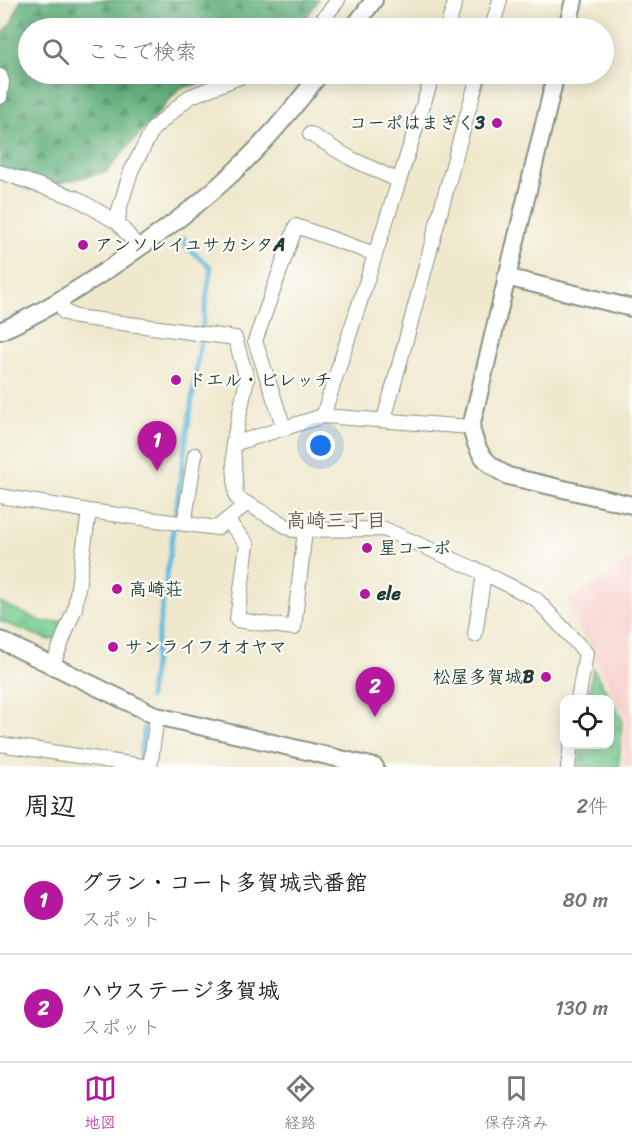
<!DOCTYPE html>
<html lang="ja">
<head>
<meta charset="utf-8">
<style>
	body { margin:0; font-family:Sriracha,"Klee One",sans-serif; background:#f6f6f6; color:#202124 }
	.controls { position:absolute; right:18px; bottom:18px; display:grid; overflow:hidden; border-radius:12px; box-shadow:0 3px 15px #0003 }
	.controls button { width:54px; height:54px; display:grid; place-items:center; padding:0; border:0; border-bottom:2px solid #e0e0e0; background:#fff; color:#202124; font:30px sans-serif }
	.you { position:absolute; left:321px; top:446px; width:21px; height:21px; margin:-15px; border:4px solid #fff; border-radius:50%; background:#1a73e8; box-shadow:0 0 0 9px #1a73e833 }
	.badge { display:grid; place-items:center; width:39px; height:39px; border-radius:50%; background:#b5179e; color:#fff; font-size:20px; font-weight:700 }
	.pin { position:absolute; translate:-50% -50px; filter:drop-shadow(0 2px 3px #0008) }
	.pin::after { content:''; position:absolute; top:32px; width:21px; height:18px; background:inherit; clip-path:polygon(0 0,100% 0,50% 100%) }
	.list { margin:0; padding:0; list-style:none }
	h2 { display:flex; justify-content:space-between; align-items:center; height:78px; margin:0; padding:0 24px; font-size:26px }
	h2 small { font-size:20px; font-weight:400; color:#757577 }
	.list li { display:grid; grid-template-columns:39px 1fr auto; gap:18px; align-items:center; box-sizing:border-box; height:108px; padding:0 24px; border-top:2px solid #e0e0e0 }
	.list b { display:block; font-size:22px; white-space:nowrap }
	.list p { margin:0; font-size:20px; white-space:nowrap; color:#757577 }
	.list em { font-size:20px; font-style:normal; color:#757577 }
	.icon { flex:none; width:33px; height:33px; fill:none; stroke:currentColor; stroke-width:2; stroke-linecap:round; stroke-linejoin:round }
	.map { position:relative; flex:none; width:632px; height:767px; overflow:hidden }
	.search { position:absolute; background:#fff; box-shadow:0 3px 15px #0003; left:18px; right:18px; top:18px; height:66px; display:flex; align-items:center; gap:15px; box-sizing:border-box; padding:0 21px; border-radius:33px; color:#757577; font-size:22px }
	.sheet { height:294px; background:#fff }
	nav { display:flex; justify-content:space-around; align-items:center; box-sizing:border-box; height:84px; border-top:2px solid #e0e0e0; background:#fff; font-size:16px; color:#757577 }
	nav a { display:grid; justify-items:center; gap:3px }
	nav .on { color:#b5179e }
	.map>svg:first-child { display:block }
</style>
</head>
<body>
<div class="map">
<svg width="632" height="767" viewBox="0 0 632 767">
	<defs>
		<pattern id="grass-tufts" width="24" height="20" patternUnits="userSpaceOnUse" patternTransform="scale(1.5)"><rect width="24" height="20" fill="#74cb90"/><path d="M3 7l-1-3M5 7V3M7 7l1-3M15 17l-1-3M17 17v-4M19 17l1-3" fill="none" stroke="#5fa676"/></pattern>
		<pattern id="forest-firs" width="22" height="20" patternUnits="userSpaceOnUse" patternTransform="scale(1.5)"><rect width="22" height="20" fill="#5faf7a"/><path d="M5 1l3.5 6h-7zM16 11l3.5 6h-7z" fill="#4e9065"/></pattern>
	</defs>
	<rect width="100%" height="100%" fill="#fdfcf7"/>
	<filter id="ink" filterUnits="userSpaceOnUse"><feTurbulence type="fractalNoise" baseFrequency=".0167" numOctaves="2"/><feDisplacementMap in="SourceGraphic" scale="12" xChannelSelector="R" yChannelSelector="G"/><feConvolveMatrix kernelMatrix="1 2 1 2 8 2 1 2 1" color-interpolation-filters="sRGB"/></filter>
	<filter id="wash" filterUnits="userSpaceOnUse"><feTurbulence type="fractalNoise" baseFrequency=".008" numOctaves="4" result="noise"/><feDisplacementMap in="SourceGraphic" scale="24" xChannelSelector="R" yChannelSelector="G"/><feGaussianBlur stdDeviation="1.35" result="paint"/><feColorMatrix in="noise" values="0 0 0 0 0 0 0 0 0 0 0 0 0 0 0 0 0 1.4 0 .05"/><feComposite in="paint" operator="in"/></filter>
	<g filter="url(#wash)">
		<rect width="100%" height="100%" fill="#efe8cd"/>
		<path fill="#f7d0ca" d="M632 559V767H623L626 717 565 601Z"/>
		<path fill="url(#grass-tufts)" stroke="#4a8462" stroke-width="1.5" d="M0 602 43 622 63 621 59 637 49 640 0 621Z
			M593 668 622 719 619 767H578L582 745 610 744V700L588 699Z"/>
		<path fill="url(#forest-firs)" stroke="#3f7657" stroke-width="1.5" d="M21 0H318L300 28H28V74H251L180 88 106 172 29 190 0 174V37L11 23Z"/>
		<g fill="none" stroke-linecap="round" stroke-linejoin="round">
			<path stroke="#61bbde" stroke-width="4.5" d="M149 698 211 267 185 246 184 237
				M139 763 145 724"/>
		</g>
	</g>
	<g filter="url(#ink)">
		<g fill="none" stroke-linecap="round" stroke-linejoin="round">
			<defs>
				<path id="minor" d="M316 28 338 0
					M447 28 456 0
					M492 28 500 0
					M0 76 2 82 0 97
					M310 134 350 158 399 181 323 416
					M0 172 76 198 118 223 139 248
					M399 181 433 74
					M118 223 119 210 131 171 153 129 189 97 247 74
					M61 301 64 312 76 317 235 338 247 379 233 444
					M384 419C417 304 445 188 479 74
					M471 427 323 416 233 444 236 497 293 530 384 529 484 573 536 599 586 653 578 700
					M284 428 255 341 296 226 375 254
					M0 496 89 511 217 528 246 504
					M227 520 247 544 237 620 294 628 305 530
					M184 524 195 455
					M475 635 484 573
					M52 667 75 608 89 511
					M0 744 149 767
					M150 767 157 716
					M568 767 571 744"/>
				<path id="tertiary" d="M353 28 374 0
					M567 28 574 0
					M556 74 471 427C477 453 484 463 508 476L632 505
					M506 277 632 308
					M0 331C38 315 72 293 107 270 155 238 202 204 243 163 271 136 296 105 320 74
					M0 640 157 716 375 767"/>
			</defs>
			<use href="#minor" stroke="#879280" stroke-width="16"/>
			<use href="#tertiary" stroke="#879280" stroke-width="20"/>
			<use href="#minor" stroke="#fff" stroke-width="14"/>
			<use href="#tertiary" stroke="#fff" stroke-width="16"/>
		</g>
	</g>
	<g fill="#b5179e" stroke="#fdfcf7" stroke-width="2">
		<circle cx="497" cy="123" r="6"/>
		<circle cx="83" cy="245" r="6"/>
		<circle cx="176" cy="380" r="6"/>
		<circle cx="367" cy="548" r="6"/>
		<circle cx="117" cy="589" r="6"/>
		<circle cx="365" cy="594" r="6"/>
		<circle cx="113" cy="647" r="6"/>
		<circle cx="546" cy="677" r="6"/>
	</g>
	<g text-anchor="middle" stroke-width="4.5" stroke-linejoin="round" paint-order="stroke">
		<g font-size="18" font-weight="bold" fill="#1f3d34" stroke="#fdfcf7" text-anchor="start">
			<text x="485" y="129" text-anchor="end">コーポはまぎく3</text>
			<text x="95" y="251">アンソレイユサカシタA</text>
			<text x="188" y="386">ドエル・ビレッチ</text>
			<text x="379" y="554">星コーポ</text>
			<text x="129" y="595">高崎荘</text>
			<text x="377" y="600">ele</text>
			<text x="125" y="653">サンライフオオヤマ</text>
			<text x="534" y="683" text-anchor="end">松屋多賀城B</text>
		</g>
		<g font-size="20" font-weight="bold" fill="#65614c" stroke="#fdfcf7">
			<text x="336" y="527">高崎三丁目</text>
		</g>
	</g>
</svg>
<div class="controls">
<button><svg class="icon" aria-label="locate" viewBox="0 0 24 24"><circle cx="12" cy="12" r="6"/><path d="M12 2v4M12 18v4M2 12h4M18 12h4"/></svg></button>
</div>
<div class="you"></div>
<div class="pin badge" style="left:157px;top:471px">1</div>
<div class="pin badge" style="left:375px;top:717px">2</div>
<div class="search"><svg class="icon" aria-label="search" viewBox="0 0 24 24"><circle cx="10" cy="10" r="6"/><path d="M15 15l6 6"/></svg>ここで検索</div>
</div>
<section class="sheet">
<h2>周辺<small>2件</small></h2>
<ul class="list">
<li><span class="badge">1</span><div><b>グラン・コート多賀城弐番館</b><p>スポット</p></div><em>80 m</em></li>
<li><span class="badge">2</span><div><b>ハウステージ多賀城</b><p>スポット</p></div><em>130 m</em></li>
</ul>
</section>
<nav>
<a class="on"><svg class="icon" aria-label="map" viewBox="0 0 24 24"><path d="M3 6l6-2 6 2 6-2v14l-6 2-6-2-6 2zM9 4v14M15 6v14"/></svg>地図</a>
<a><svg class="icon" aria-label="directions" viewBox="0 0 24 24"><path d="M12 3l9 9-9 9-9-9zM9 14v-3h6M13 9l2 2-2 2"/></svg>経路</a>
<a><svg class="icon" aria-label="saved" viewBox="0 0 24 24"><path d="M7 4h10v16l-5-4-5 4z"/></svg>保存済み</a>
</nav>
</body>
</html>
